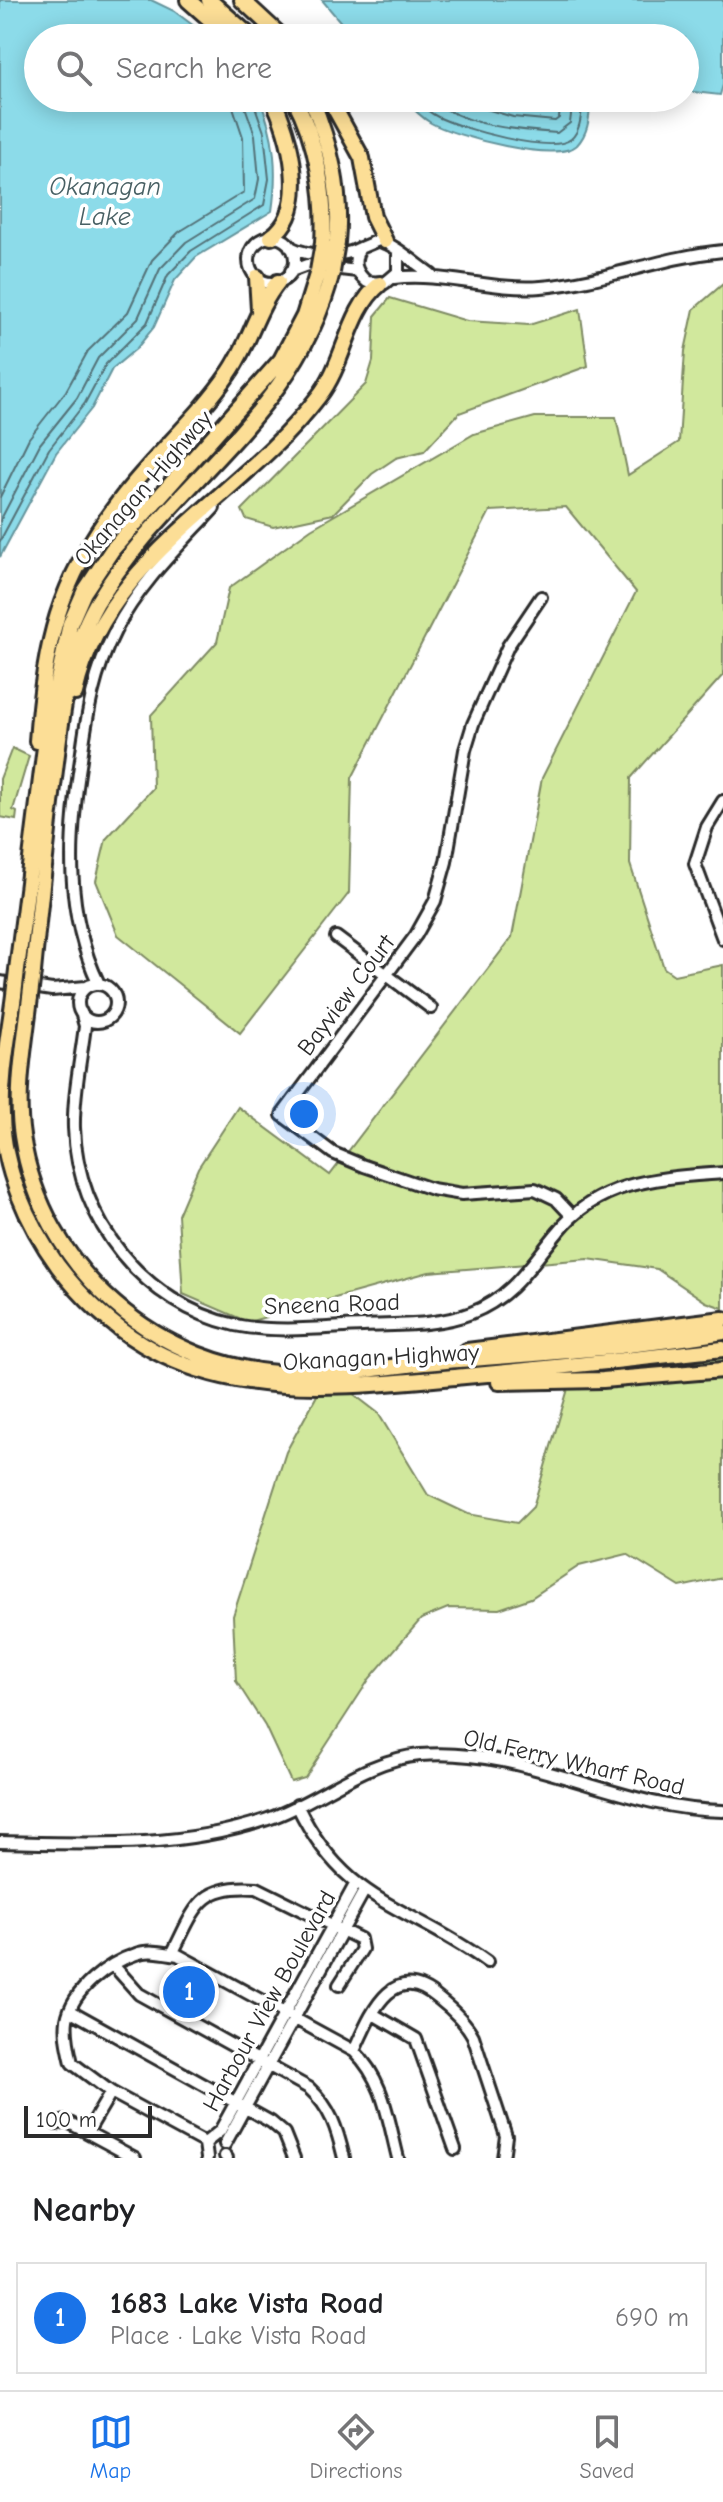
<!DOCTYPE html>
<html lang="en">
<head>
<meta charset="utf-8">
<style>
	body { margin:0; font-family:"Comic Neue",sans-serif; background:#f6f6f6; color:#202124 }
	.scale { position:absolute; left:24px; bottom:20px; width:128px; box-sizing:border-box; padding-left:8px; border:4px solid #2b2b2b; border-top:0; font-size:22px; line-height:28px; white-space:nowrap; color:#2b2b2b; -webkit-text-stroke:6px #fff; paint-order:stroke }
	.you { position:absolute; left:304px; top:1114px; width:28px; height:28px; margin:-20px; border:6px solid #fff; border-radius:50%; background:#1a73e8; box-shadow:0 0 0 12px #1a73e833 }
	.badge { display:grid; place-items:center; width:52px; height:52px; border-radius:50%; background:#1a73e8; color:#fff; font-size:26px; font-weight:700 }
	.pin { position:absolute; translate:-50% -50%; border:4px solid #fff; box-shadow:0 2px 8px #0006 }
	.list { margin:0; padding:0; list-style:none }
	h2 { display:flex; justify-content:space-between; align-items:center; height:104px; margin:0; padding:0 32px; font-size:34px }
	h2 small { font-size:26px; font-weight:400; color:#757577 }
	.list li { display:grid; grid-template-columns:52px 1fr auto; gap:24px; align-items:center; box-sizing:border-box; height:112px; margin:0 16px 16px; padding:0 16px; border:2px solid #e0e0e0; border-radius:0px }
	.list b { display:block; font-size:30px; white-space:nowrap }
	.list p { margin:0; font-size:26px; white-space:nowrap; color:#757577 }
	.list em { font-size:26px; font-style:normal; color:#757577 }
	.icon { flex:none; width:44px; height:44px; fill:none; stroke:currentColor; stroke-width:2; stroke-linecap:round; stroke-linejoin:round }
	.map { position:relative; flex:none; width:723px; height:2158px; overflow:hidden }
	.search { position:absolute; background:#fff; box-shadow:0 4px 20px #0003; left:24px; right:24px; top:24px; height:88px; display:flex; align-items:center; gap:20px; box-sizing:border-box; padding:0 28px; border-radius:44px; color:#757577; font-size:30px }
	.sheet { height:232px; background:#fff }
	nav { display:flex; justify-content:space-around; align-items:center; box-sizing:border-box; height:112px; border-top:2px solid #e0e0e0; background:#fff; font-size:22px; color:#757577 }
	nav a { display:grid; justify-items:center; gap:4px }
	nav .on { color:#1a73e8 }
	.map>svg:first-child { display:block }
</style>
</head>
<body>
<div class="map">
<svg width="723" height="2158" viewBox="0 0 723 2158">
	<rect width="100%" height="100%" fill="#fff"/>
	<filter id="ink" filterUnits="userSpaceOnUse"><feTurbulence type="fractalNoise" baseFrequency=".0125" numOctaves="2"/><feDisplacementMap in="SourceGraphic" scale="16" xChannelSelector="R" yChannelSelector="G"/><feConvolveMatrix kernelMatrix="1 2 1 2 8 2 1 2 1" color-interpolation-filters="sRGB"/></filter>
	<g filter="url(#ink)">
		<path fill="#d1e89d" stroke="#7e8a64" stroke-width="2" d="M723 284V675L631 778 630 864 664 968 674 975 723 965V1308L706 1302 657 1269 588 1259 429 1272 248 1322 183 1294 178 1215 198 1168 238 1107 330 1175 512 937 542 778 636 592 566 507 490 511 352 778 349 893 240 1033 118 935 96 881 106 839 153 788 151 715 217 642 229 588 311 529 474 434 535 417H616L628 475 679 442 685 351 694 309Z
			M390 298 467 321 529 325 580 309 588 366 459 413 424 451 396 458 372 474 333 514 273 527 246 519 242 510 366 384 373 361 375 316Z
			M12 748 29 756 13 810 17 812 16 820 0 817V779Z
			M723 1336V1578L680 1587 627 1554 579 1566 531 1598 499 1609 448 1608 421 1619 370 1678 305 1778 291 1782 265 1726 236 1681 233 1616 286 1452 321 1388 343 1386 378 1413 428 1495 468 1514 517 1523 533 1507 581 1345Z"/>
		<path fill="#8cdbe9" stroke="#65959d" stroke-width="2" d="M0 0H151L174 11 210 38H38V98H259C275 136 278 170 272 211L196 257 175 280 154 327 137 348 112 369 92 408 56 453 0 557Z
			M322 0H723V85L720 95 685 91V38H354Z
			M403 98H591C589 115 590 131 577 145 557 164 454 136 431 123 421 117 411 107 403 98Z"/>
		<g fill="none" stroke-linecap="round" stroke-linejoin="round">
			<path stroke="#527177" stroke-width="2" d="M414 98C421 105 429 113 438 117 460 128 552 155 571 139 582 129 581 112 583 98
				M429 98C463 126 515 130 557 133L570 123 573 98
				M449 98 513 117 555 121 559 118 561 98
				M0 497 29 438 66 391 88 351 128 312 152 260 179 232 244 192 243 137 230 98
				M0 521 40 444 77 398 98 358 138 318 160 269 186 242 255 199 259 179 255 135 242 98
				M0 541 49 449 85 403 106 364 147 323 168 275 191 251 264 205 269 179 264 132 252 98"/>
			<defs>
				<path id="minor" d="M249 260a23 23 0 1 1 46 0a23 23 0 1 1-46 0Z
					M290 247C309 257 342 258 360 248
					M398 253V272L385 283 367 282C355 272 352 261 360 248L379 240C392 243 419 266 432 275
					M291 271 307 265 357 271
					M394 278C443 272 491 291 541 287 603 282 661 257 723 251
					M541 597 508 646 473 724 465 750 446 862 435 901 416 935 282 1115 333 1153 364 1166 432 1189 462 1194 535 1189 556 1199 572 1216
					M723 801 707 827 695 864 723 939
					M336 937 431 1008
					M0 982 52 990 86 987
					M99 984C64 912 69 836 81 759 87 713 94 672 115 631 139 584 179 546 214 508
					M78 1003a19 19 0 1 1 38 0a19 19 0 1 1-38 0Z
					M81 1012 85 1026C81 1059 73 1095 74 1128 77 1221 145 1305 235 1325 268 1332 311 1329 344 1327 384 1324 433 1328 471 1313 513 1297 531 1264 558 1232 600 1179 661 1178 723 1173
					M297 1805C345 1905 407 1904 487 1962
					M0 1842C90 1844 178 1849 265 1820 317 1803 363 1760 420 1755 524 1746 619 1810 723 1811
					M172 1954C195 1909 199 1883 257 1888L360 1939 362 1949 339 1985
					M114 1966 139 1994 309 2088C331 2108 337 2129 344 2158
					M71 2011 271 2122 284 2133 294 2158
					M373 2014 416 2039 455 2149
					M354 2051C371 2014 392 1958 439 1999 453 2010 465 2021 473 2036L506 2136 503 2158
					M56 2124 66 2121 135 2158
					M88 2131 111 2092
					M205 2143 111 2092 72 2063C69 2050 65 2034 67 2020 72 1990 108 1963 136 1954 149 1949 165 1953 178 1955L354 2051C384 2080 388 2119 398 2158
					M225 2144 364 1891
					M225 2156 227 2158
					M207 2158 205 2143 220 2131 356 1883"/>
				<path id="highway" d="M188 0 231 38
					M209 0 252 38
					M242 0 283 38
					M294 98C317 141 326 195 323 243
					M311 98C330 144 342 191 337 242
					M329 98 362 158 373 217 385 241
					M271 237C311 210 290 133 272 98
					M257 277 259 310
					M75 693C105 556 240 500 319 396 345 363 348 310 380 284
					M37 741C44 644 58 582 118 503 152 457 197 420 229 373 249 345 256 309 278 282
					M17 970 47 731 70 624 84 592 112 550 281 360 304 316 318 271
					M33 972C39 910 46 848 53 786 61 725 65 659 96 604 168 483 297 416 332 272
					M14 995C9 1035 0 1076 2 1115 3 1169 27 1223 58 1266 166 1409 307 1391 465 1376 551 1368 637 1359 723 1349
					M30 997C25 1042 15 1092 22 1136 42 1270 159 1371 295 1374 345 1375 396 1365 446 1361 538 1354 632 1347 723 1332
					M467 1351 723 1319
					M499 1382 603 1380 723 1370"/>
			</defs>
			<use href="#minor" stroke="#2b2b2b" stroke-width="16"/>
			<use href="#highway" stroke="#2b2b2b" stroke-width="20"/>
			<use href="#minor" stroke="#fff" stroke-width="10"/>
			<use href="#highway" stroke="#fcde96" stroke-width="14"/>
			<defs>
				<path id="highway-bridge" d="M318 271 323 243
					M332 272 337 242
					M14 995 17 970
					M30 997 33 972"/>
			</defs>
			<use href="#highway-bridge" stroke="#2b2b2b" stroke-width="20" stroke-linecap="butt"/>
			<use href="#highway-bridge" stroke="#fcde96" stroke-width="14"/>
		</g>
	</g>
	<g text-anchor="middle" stroke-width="7" stroke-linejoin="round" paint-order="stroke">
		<g font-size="24" fill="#2b2b2b" stroke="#fff">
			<text transform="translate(143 488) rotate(-49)" y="8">Okanagan Highway</text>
			<text transform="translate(346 995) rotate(-53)" y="8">Bayview Court</text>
			<text transform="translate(332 1304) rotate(-2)" y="8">Sneena Road</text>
			<text transform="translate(381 1357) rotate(-3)" y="8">Okanagan Highway</text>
			<text transform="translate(574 1762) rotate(13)" y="8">Old Ferry Wharf Road</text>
			<text transform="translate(269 2001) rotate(-61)" y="8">Harbour View Boulevard</text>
		</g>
		<g font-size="26" font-style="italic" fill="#486064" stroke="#fff">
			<text x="105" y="195">Okanagan<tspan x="105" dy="30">Lake</tspan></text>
		</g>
	</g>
</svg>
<div class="scale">100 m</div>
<div class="you"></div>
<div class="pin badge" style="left:189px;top:1992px">1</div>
<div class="search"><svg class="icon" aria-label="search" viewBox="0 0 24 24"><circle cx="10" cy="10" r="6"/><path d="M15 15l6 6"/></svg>Search here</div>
</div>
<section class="sheet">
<h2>Nearby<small></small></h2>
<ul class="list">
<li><span class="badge">1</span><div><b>1683 Lake Vista Road</b><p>Place · Lake Vista Road</p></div><em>690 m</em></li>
</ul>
</section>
<nav>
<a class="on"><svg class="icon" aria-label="map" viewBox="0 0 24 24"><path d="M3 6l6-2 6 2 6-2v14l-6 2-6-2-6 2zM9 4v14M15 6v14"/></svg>Map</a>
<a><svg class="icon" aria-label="directions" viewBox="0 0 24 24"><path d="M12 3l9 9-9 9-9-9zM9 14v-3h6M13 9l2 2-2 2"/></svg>Directions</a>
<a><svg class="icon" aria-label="saved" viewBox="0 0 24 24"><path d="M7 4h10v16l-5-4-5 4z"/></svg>Saved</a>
</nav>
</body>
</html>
